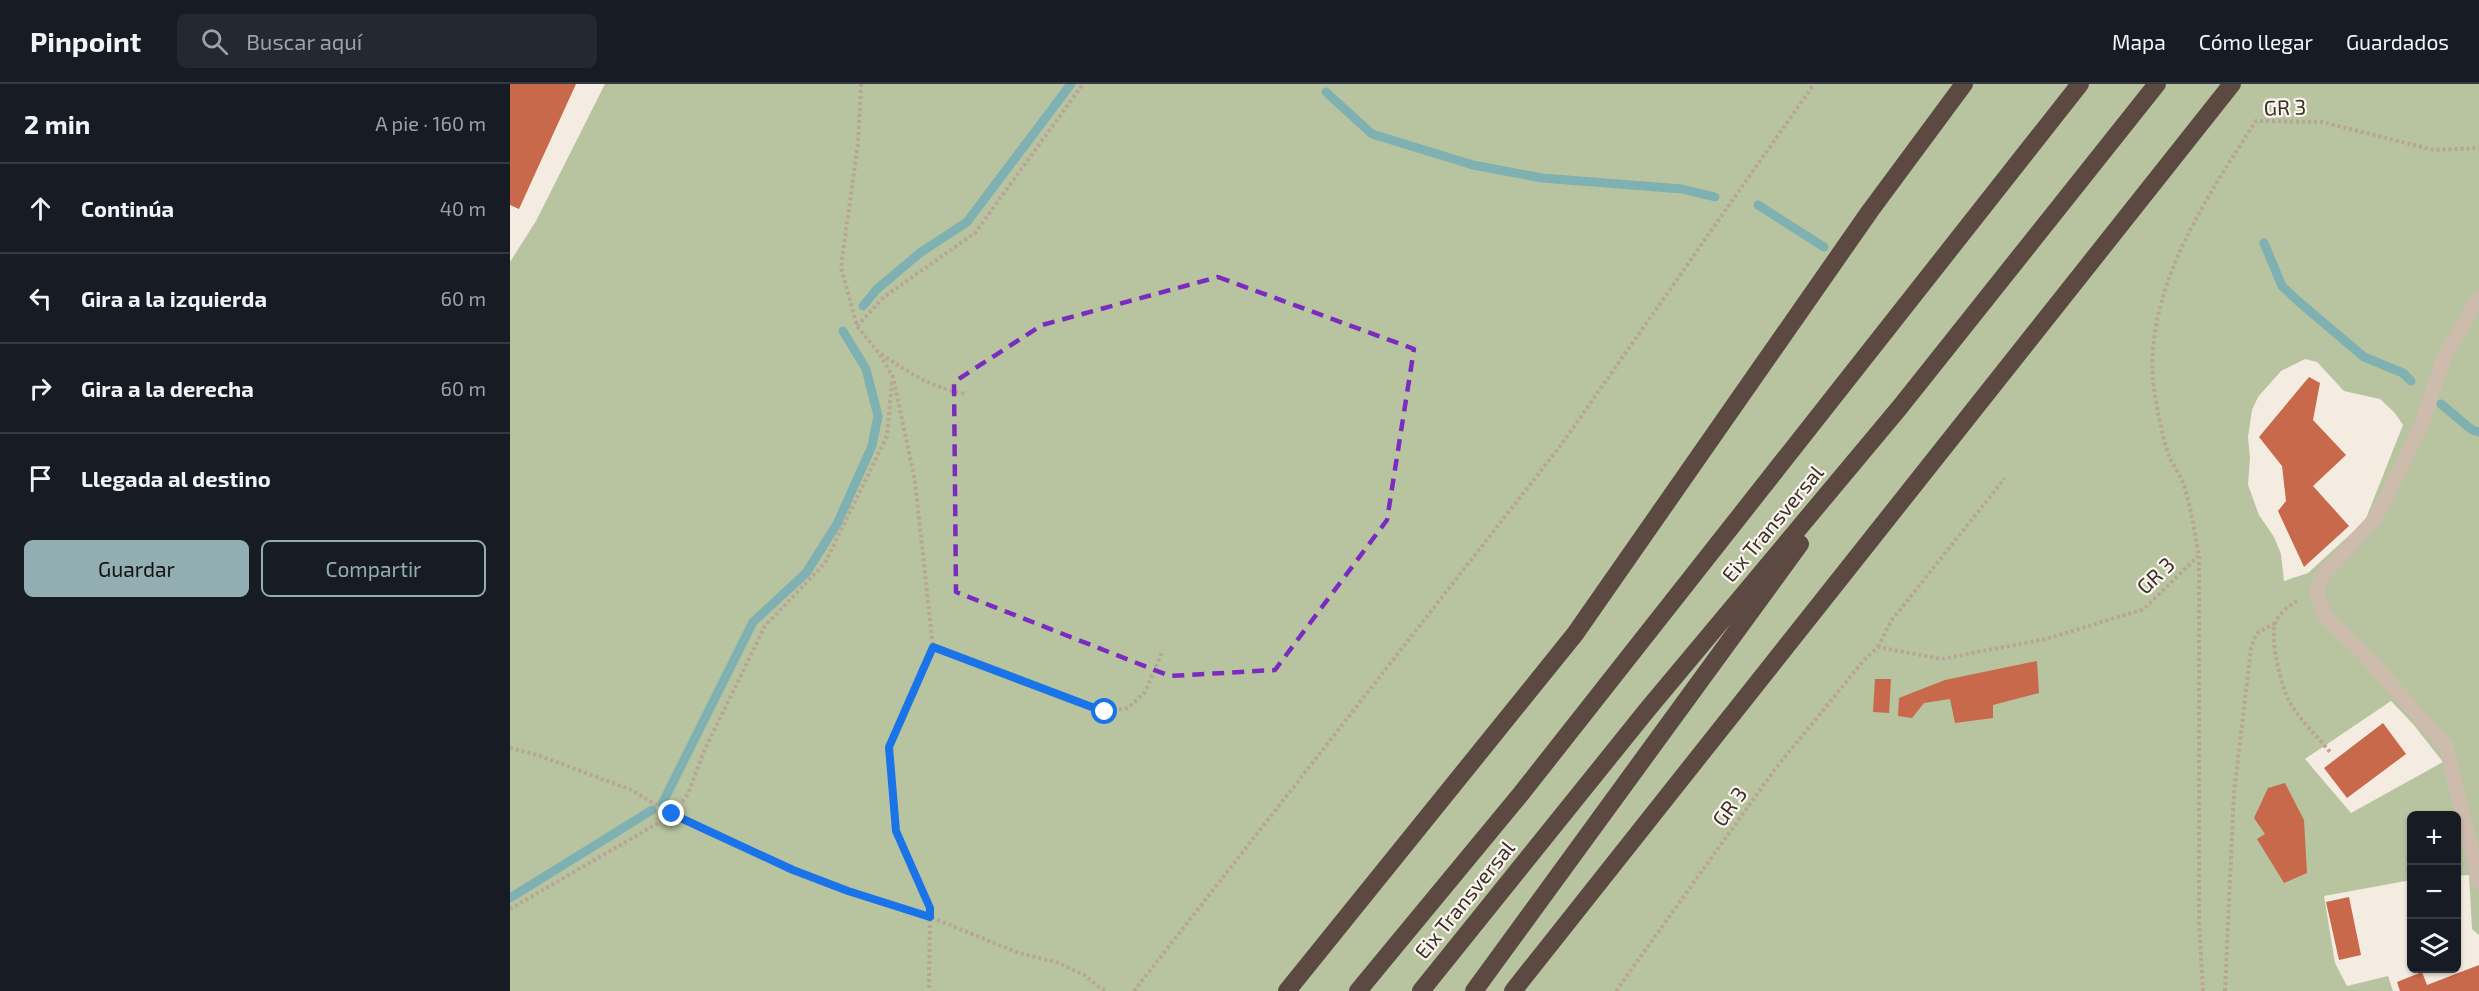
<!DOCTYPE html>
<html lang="es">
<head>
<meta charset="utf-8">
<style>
	body { margin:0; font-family:"Exo 2",sans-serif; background:#242831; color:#f1f3f6 }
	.controls { position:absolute; right:18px; bottom:18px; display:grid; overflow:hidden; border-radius:9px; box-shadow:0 2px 4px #0004 }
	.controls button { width:54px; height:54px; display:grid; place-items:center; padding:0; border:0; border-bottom:2px solid #363941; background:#171b24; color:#f1f3f6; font:30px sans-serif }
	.stop { position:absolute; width:18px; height:18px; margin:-14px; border:4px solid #1a73e8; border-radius:50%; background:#fff }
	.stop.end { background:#1a73e8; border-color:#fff; box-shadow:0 2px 6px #0008 }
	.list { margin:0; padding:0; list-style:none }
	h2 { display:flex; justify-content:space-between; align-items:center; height:78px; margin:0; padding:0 24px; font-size:26px }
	h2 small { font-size:20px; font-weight:400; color:#9ea1a6 }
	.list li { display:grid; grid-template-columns:39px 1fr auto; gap:18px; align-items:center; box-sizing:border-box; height:90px; padding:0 24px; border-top:2px solid #363941 }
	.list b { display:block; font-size:22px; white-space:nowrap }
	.list em { font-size:20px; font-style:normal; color:#9ea1a6 }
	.actions { display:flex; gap:12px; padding:18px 24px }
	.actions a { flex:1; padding:14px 0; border:2px solid #92aeb2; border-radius:9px; text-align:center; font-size:21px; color:#92aeb2 }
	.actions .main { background:#92aeb2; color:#111 }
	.icon { flex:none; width:33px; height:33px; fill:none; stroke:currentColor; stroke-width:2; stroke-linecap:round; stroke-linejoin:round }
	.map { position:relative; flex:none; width:1969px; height:907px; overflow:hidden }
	header { display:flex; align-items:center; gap:36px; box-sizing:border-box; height:84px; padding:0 30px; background:#171b24; border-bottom:2px solid #363941 }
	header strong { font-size:28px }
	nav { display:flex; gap:33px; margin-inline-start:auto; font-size:21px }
	.search { width:420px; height:54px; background:#242831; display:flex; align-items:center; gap:15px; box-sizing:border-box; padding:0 21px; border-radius:9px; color:#9ea1a6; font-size:22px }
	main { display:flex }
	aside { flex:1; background:#171b24 }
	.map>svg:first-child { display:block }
</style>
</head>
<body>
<header>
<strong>Pinpoint</strong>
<div class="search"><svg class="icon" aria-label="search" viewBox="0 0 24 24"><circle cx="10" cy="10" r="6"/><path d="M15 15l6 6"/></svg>Buscar aquí</div>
<nav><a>Mapa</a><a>Cómo llegar</a><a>Guardados</a></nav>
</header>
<main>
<aside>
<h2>2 min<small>A pie · 160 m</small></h2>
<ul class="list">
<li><svg class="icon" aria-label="ahead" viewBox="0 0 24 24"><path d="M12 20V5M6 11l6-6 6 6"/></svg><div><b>Continúa</b></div><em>40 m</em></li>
<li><svg class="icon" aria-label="left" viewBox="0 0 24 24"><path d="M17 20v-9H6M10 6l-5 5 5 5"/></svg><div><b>Gira a la izquierda</b></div><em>60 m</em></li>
<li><svg class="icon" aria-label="right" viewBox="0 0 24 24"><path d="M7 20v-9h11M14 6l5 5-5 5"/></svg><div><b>Gira a la derecha</b></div><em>60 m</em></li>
<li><svg class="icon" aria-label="arrive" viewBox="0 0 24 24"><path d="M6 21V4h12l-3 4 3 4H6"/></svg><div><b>Llegada al destino</b></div></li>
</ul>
<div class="actions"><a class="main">Guardar</a><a>Compartir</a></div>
</aside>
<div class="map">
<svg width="1969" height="907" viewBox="0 0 1969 907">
	<rect width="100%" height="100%" fill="#f4ebe1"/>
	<path fill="#b8c4a0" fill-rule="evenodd" d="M95 0H1969V851L1962 845 1959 791 1947 792 1946 732H1902L1901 796 1814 812 1825 879 1837 902 1878 892 1883 907H0V178L26 137ZM1795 275 1807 278 1834 307 1870 315 1885 329 1893 341 1855 437 1798 489 1774 497 1771 470 1764 453 1749 431 1738 401 1740 374 1738 353 1742 326 1748 313 1771 287ZM1881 617 1903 640 1933 678 1841 729 1795 675Z"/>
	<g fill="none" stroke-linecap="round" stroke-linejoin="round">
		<path stroke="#7fb0b2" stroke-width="9" d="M816 8 862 50 963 81 1032 94 1172 105 1205 113
			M1248 121 1314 163
			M1754 159 1772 202 1788 217 1854 273 1893 289 1901 297
			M353 222 367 205 411 168 457 138 561 0
			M1931 320 1962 346 1969 348
			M152 720 243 538 296 489 327 440 362 362 368 332 356 285 333 247
			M0 814 142 726"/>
	</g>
	<path fill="#c8694b" d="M0 0H66L9 125 0 121Z
		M1799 293 1810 299 1803 336 1836 371 1803 402 1839 442 1794 483 1768 427 1776 417 1772 382 1749 353Z
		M1527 577 1529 609 1483 621V634L1445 639 1440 615 1414 619 1402 634 1388 632 1389 614 1435 596Z
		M1365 595H1381L1379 629 1363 628Z
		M1873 639 1896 670 1837 714 1814 684Z
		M1775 699 1794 736 1797 789 1774 799 1747 755 1755 750 1744 734 1758 704Z
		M1839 813 1851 871 1829 876 1816 818Z
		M1969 881V907H1890L1887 898 1912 888 1917 901Z"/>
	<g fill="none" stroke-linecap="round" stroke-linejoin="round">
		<path stroke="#b9a596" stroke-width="4" stroke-dasharray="3 3" stroke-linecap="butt" d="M351 0 348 59 331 183 347 242 368 268 383 293 405 397 423 563 379 663 386 747 420 824 419 907
			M347 242 374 213 465 149 573 0
			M371 270C400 289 421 304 457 310
			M1787 517C1779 521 1767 531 1765 540 1760 556 1771 602 1779 617 1789 635 1807 652 1820 668
			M423 563 595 628 618 624 635 608 653 566
			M1368 563 1381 537 1495 394
			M0 664 30 672 122 706 162 731 283 786 338 807 420 833 509 869 546 878 574 891 589 903 597 907
			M0 825 162 731 178 710 194 667 255 542 315 479 377 352 382 297
			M624 907 1051 361 1304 0
			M1106 907 1265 685 1355 575 1368 563 1431 575 1536 555 1634 525 1688 472
			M1693 907 1689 839V472C1684 447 1681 420 1672 396 1668 388 1663 380 1659 372 1653 357 1644 311 1643 295 1636 202 1698 111 1746 37L1812 38 1924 66 1969 64
			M1715 907 1724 709 1741 564 1746 550 1765 539"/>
		<path stroke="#cdbbac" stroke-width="15" d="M1969 213 1934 273 1911 342 1866 434 1811 493 1807 508 1814 531 1854 570 1936 662 1969 797"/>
		<path stroke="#5c4a42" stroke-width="18" d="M777 907 1065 550 1360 127 1454 0
			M848 907 1010 711 1570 0
			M911 907 1137 626 1390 323 1647 0
			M964 907 1290 460
			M1003 907 1722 0"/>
	</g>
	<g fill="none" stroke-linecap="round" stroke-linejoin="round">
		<path stroke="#1a73e8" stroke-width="8" d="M162 730 283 786 338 807 420 833V824L386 747 379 663 423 563 595 628"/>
	</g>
	<path fill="none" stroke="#7b2cbf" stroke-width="4.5" stroke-dasharray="12 8" stroke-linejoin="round" d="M708 193 904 265 877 436 765 586 660 592 446 508 444 298 532 241Z"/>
	<g text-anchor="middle" stroke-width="4.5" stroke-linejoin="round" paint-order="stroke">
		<g font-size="21" fill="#3b302b" stroke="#fbf5ee">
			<text transform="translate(1775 24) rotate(-2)" y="7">GR 3</text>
			<text transform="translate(1263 440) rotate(-50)" y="7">Eix Transversal</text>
			<text transform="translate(1646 492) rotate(-44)" y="7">GR 3</text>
			<text transform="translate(1220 723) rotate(-54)" y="7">GR 3</text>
			<text transform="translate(955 816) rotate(-51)" y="7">Eix Transversal</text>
		</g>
	</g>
</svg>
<div class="controls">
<button>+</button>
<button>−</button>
<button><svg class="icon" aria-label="layers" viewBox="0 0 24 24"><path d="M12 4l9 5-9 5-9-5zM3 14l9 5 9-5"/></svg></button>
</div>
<div class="stop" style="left:595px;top:628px"></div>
<div class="stop end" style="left:162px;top:730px"></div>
</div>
</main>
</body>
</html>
